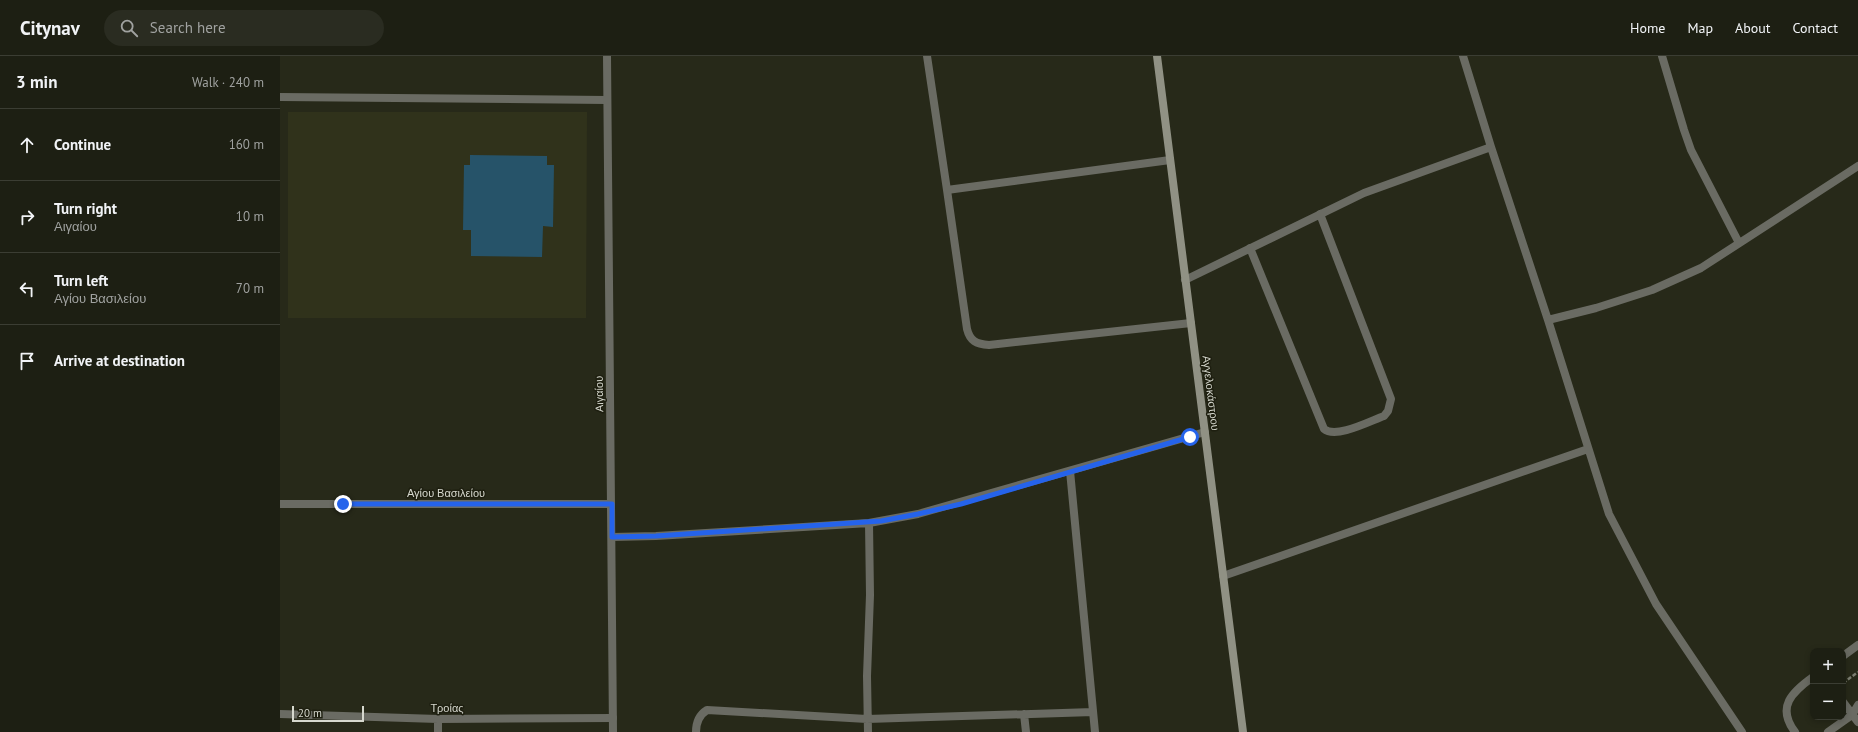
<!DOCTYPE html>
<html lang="en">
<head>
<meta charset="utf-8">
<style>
	body { margin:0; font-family:"PT Sans",sans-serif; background:#2a2c21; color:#f1f3f6 }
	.controls { position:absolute; right:12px; bottom:12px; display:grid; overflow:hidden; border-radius:8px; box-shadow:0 2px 6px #0003 }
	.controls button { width:36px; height:36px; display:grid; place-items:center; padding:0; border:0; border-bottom:1px solid #3b3d33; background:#1d1f13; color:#f1f3f6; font:20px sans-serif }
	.scale { position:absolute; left:12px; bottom:10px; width:72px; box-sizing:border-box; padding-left:4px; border:2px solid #d6d8ce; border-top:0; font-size:11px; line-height:14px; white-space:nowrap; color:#d6d8ce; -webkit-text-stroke:3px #1e1f10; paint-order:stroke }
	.stop { position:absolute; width:12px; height:12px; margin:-9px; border:3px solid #2563eb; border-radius:50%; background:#fff }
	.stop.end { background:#2563eb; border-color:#fff; box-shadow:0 1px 4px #0008 }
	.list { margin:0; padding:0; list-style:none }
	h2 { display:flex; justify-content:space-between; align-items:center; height:52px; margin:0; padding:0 16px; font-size:17px }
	h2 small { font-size:13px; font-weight:400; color:#a0a2a0 }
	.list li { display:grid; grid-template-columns:26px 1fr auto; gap:12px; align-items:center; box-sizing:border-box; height:72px; padding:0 16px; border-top:1px solid #3b3d33 }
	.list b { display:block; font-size:15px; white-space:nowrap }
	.list p { margin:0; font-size:13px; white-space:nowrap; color:#a0a2a0 }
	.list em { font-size:13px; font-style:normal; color:#a0a2a0 }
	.icon { flex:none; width:22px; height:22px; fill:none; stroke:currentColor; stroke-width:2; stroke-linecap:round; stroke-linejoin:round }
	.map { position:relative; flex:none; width:1578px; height:676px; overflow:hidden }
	header { display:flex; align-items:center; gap:24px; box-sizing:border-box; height:56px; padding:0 20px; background:#1d1f13; border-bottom:1px solid #3b3d33 }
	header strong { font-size:19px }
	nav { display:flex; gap:22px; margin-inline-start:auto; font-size:14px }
	.search { width:280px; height:36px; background:#2a2c21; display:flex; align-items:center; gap:10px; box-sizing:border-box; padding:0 14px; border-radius:22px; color:#a0a2a0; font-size:15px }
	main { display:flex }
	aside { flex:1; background:#1d1f13 }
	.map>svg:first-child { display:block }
</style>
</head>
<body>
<header>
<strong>Citynav</strong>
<div class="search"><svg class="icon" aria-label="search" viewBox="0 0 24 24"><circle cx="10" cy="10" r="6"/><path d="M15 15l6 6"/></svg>Search here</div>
<nav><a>Home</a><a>Map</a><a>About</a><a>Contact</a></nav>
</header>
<main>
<aside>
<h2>3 min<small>Walk · 240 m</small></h2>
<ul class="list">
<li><svg class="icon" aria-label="ahead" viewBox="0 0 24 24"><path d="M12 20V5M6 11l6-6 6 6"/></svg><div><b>Continue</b></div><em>160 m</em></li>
<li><svg class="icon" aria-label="right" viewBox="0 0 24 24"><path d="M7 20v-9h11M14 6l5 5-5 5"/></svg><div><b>Turn right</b><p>Αιγαίου</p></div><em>10 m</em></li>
<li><svg class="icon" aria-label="left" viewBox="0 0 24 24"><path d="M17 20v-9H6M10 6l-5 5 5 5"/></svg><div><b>Turn left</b><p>Αγίου Βασιλείου</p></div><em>70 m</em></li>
<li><svg class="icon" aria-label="arrive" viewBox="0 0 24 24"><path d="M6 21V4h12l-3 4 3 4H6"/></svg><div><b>Arrive at destination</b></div></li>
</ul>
</aside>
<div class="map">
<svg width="1578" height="676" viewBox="0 0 1578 676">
	<rect width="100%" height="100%" fill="#272919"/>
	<path fill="#30321b" d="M8 56H307L306 262H8Z"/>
	<path fill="#265369" d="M190 99 267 100V109H274L273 171 263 170 262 201 191 200V174H183L184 109H190Z"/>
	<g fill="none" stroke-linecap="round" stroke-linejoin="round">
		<path stroke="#7c7e71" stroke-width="2.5" stroke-dasharray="4 2" stroke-linecap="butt" d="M1563 627 1578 616"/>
		<path stroke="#6a6b63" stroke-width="8" d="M1563 600 1578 589
			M1563 646 1578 666
			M1515 676C1496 651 1512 636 1533 621
			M1548 676 1572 659 1578 649"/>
		<path stroke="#6a6b63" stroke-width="8" d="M647 0 667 134 890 104
			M1183 0 1211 91 1268 264 1329 458 1376 548 1462 676
			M1382 0 1404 74 1411 94 1459 187
			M0 41 327 44
			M667 134 687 273C690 285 696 288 709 289L911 267
			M970 192 1044 373C1056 383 1090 365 1104 360L1108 355 1111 343 1040 158
			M905 224 1084 137 1211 91
			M1268 264 1316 252 1372 234 1421 212 1578 110
			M790 415 815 676
			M0 448H331
			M332 481 376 480 589 467 638 458 925 376
			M943 520 1308 393
			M0 658 158 663 333 662
			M744 658 746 676
			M158 676V663
			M416 676C416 667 419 659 427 654L587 663 813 656
			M588 676 587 620 590 539 589 467"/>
		<path stroke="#6a6b63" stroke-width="8" d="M327 0 333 676"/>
		<path stroke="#909184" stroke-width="8" d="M877 0 963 676"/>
	</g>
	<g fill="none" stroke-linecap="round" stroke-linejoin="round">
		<path stroke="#2563eb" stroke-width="5" d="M63 448H332V481L376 480 601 465 638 458 681 448 910 381"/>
	</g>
	<g text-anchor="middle" stroke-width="3" stroke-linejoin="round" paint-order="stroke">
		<g font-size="11" fill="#d6d8ce" stroke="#1e1f10">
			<text transform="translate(931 337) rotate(83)" y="4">Αγγελοκάστρου</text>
			<text transform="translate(319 338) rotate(-91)" y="4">Αιγαίου</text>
			<text x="166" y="441">Αγίου Βασιλείου</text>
			<text x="167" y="656">Τροίας</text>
		</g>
	</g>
</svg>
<div class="controls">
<button>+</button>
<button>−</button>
</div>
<div class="scale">20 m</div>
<div class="stop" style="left:910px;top:381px"></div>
<div class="stop end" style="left:63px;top:448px"></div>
</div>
</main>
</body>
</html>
